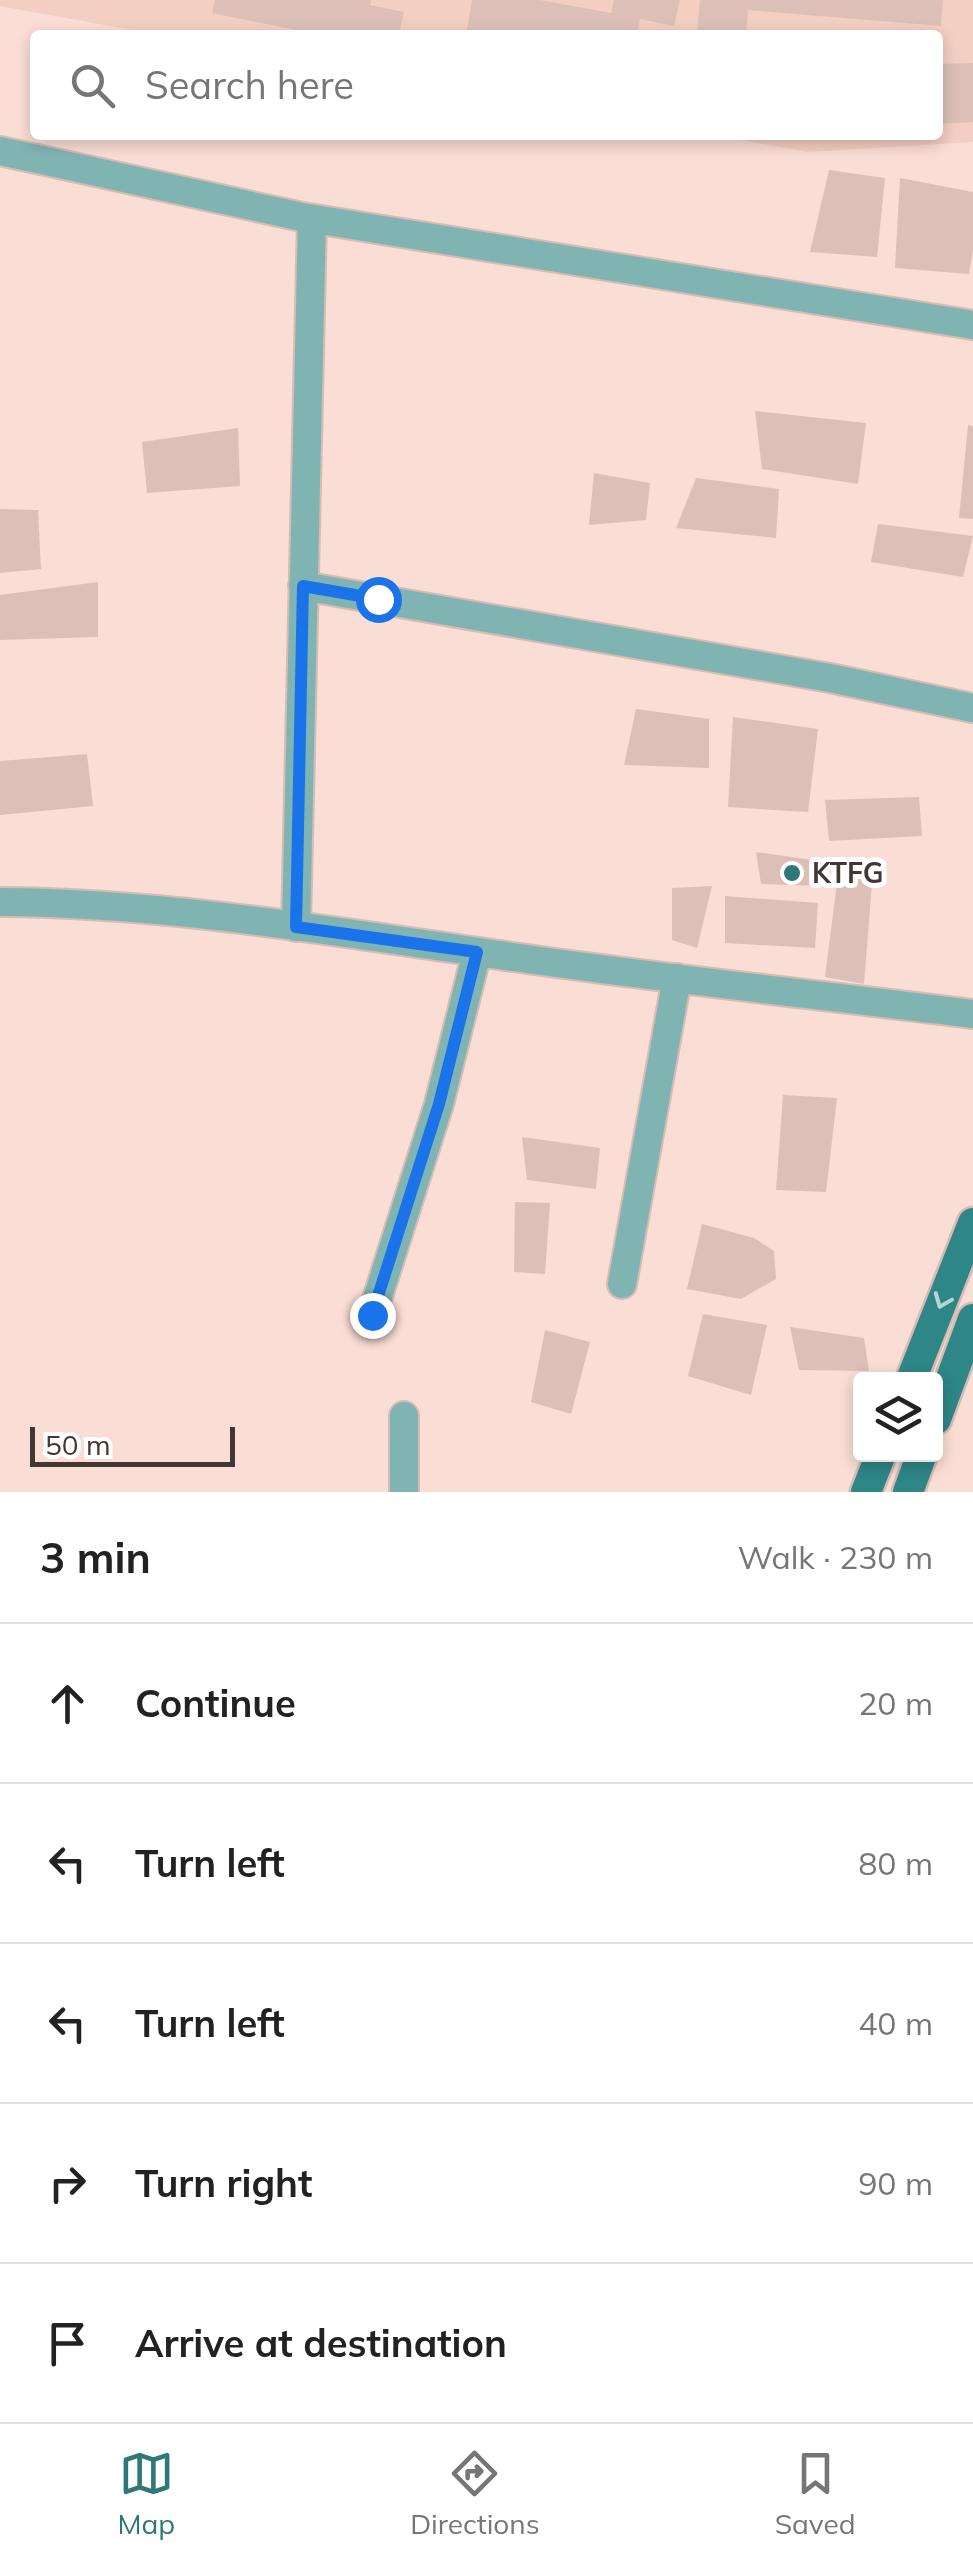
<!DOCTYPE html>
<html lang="en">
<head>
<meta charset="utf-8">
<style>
	body { margin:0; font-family:Mulish,sans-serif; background:#f2f2f2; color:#222 }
	.controls { position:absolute; right:30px; bottom:30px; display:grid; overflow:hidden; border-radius:10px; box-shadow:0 5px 15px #0003 }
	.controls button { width:90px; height:90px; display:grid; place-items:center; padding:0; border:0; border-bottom:2px solid #e0e0e0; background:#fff; color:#222; font:50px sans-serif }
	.scale { position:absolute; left:30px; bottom:25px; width:205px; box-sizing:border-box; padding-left:10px; border:5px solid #423733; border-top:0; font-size:28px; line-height:35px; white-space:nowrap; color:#423733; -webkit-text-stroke:8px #fff; paint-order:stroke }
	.stop { position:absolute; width:30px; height:30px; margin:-22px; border:8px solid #1a73e8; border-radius:50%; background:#fff }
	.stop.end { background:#1a73e8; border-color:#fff; box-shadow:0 2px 10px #0008 }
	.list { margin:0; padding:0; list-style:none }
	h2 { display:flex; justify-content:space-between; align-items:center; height:130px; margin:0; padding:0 40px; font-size:42px }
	h2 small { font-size:32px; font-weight:400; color:#767676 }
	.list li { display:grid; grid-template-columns:65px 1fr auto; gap:30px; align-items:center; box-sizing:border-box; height:160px; padding:0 40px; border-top:2px solid #e0e0e0 }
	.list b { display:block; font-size:38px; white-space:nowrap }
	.list em { font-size:32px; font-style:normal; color:#767676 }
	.icon { flex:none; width:55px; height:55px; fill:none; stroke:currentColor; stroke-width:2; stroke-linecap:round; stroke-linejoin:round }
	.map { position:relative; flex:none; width:973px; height:1492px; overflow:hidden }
	.search { position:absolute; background:#fff; box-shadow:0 5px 15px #0003; left:30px; right:30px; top:30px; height:110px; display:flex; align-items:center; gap:25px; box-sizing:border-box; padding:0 35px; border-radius:10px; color:#767676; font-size:38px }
	.sheet { height:930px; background:#fff }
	nav { display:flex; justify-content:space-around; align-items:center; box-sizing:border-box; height:140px; border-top:2px solid #e0e0e0; background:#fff; font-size:28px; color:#767676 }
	nav a { display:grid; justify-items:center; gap:5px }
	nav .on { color:#2e7877 }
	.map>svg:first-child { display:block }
</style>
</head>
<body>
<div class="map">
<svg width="973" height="1492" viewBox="0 0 973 1492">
	<rect width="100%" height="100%" fill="#faddd4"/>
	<path fill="#f3cec2" d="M0 0H973V142L808 152 714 135H938V35H160L0 6Z"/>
	<path fill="#dcc0b7" d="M215 0H371L370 5 404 12 399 35H321L212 13Z
		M472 0H540L611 13 614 0H680L674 26 640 19 637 35H466Z
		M700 0H943L941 26 748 10 746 35H697Z
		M973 63V122L938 124V64Z
		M829 170 885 178 877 257 810 252Z
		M900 178 973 192V250L969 274 895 268Z
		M755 411 866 423 858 484 762 469Z
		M968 425 973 426V519L959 518Z
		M238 428 240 486 147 493 142 442Z
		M594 473 650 483 646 520 589 525Z
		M696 478 779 489 776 538 676 528Z
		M0 509 38 510 41 569 0 573Z
		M878 524 973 536 963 577 871 562Z
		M98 582V637L0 640V595Z
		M636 709 709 719V768L624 765Z
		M733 717 818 729 808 812 728 807Z
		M87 754 93 806 0 815V761Z
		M919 797 922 836 829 841 825 800Z
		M756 852 826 862 822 886 761 884Z
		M839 867 873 871 864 984 825 977Z
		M712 886 697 948 672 940V888Z
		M725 896 818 903 815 948 725 943Z
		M783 1095 837 1098 826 1192 776 1190Z
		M522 1137 600 1148 596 1189 527 1180Z
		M515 1202 550 1203 545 1274 514 1272Z
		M702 1224 754 1238 774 1251 776 1279 741 1299 687 1289Z
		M703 1314 767 1325 751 1395 688 1376Z
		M790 1327 864 1338 869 1371 799 1370Z
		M545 1330 590 1342 571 1414 531 1402Z"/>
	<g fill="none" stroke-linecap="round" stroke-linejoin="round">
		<defs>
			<path id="minor" d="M0 151 302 217 973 325
				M303 586 830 678 973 708
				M0 902C172 903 343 933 513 957 666 979 820 995 973 1014
				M296 927 312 219
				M622 1284 677 978
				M372 1315 439 1104 477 952
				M404 1492V1416"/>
			<path id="major" d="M911 1380 973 1223
				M936 1419 973 1319
				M866 1492 881 1454
				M908 1492 922 1454"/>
		</defs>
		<use href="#minor" stroke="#d5bcb4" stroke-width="32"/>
		<use href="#major" stroke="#d5bcb4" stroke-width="35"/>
		<use href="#minor" stroke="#80b4b3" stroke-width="28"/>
		<use href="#major" stroke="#2e8686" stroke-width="30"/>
	</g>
	<defs><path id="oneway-chevron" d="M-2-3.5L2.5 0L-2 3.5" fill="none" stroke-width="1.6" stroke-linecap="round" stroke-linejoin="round" transform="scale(2.5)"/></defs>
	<use stroke="#b6d5d5" href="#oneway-chevron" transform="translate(942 1301) rotate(112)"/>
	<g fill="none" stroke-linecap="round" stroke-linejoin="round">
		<path stroke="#1a73e8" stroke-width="12" d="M372 1315 439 1104 477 952 296 927 303 586 378 599"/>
	</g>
	<circle fill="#2e7877" stroke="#fff" stroke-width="4" cx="792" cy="873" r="10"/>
	<g text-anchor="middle" stroke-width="10" stroke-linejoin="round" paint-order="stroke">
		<g font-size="28" font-weight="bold" fill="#423733" stroke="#fff" text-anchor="start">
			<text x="812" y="883">KTFG</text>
		</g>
	</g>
</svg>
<div class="controls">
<button><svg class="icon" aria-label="layers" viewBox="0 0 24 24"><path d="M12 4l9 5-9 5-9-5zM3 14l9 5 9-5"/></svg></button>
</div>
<div class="scale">50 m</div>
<div class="stop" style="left:378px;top:599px"></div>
<div class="stop end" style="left:372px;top:1315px"></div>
<div class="search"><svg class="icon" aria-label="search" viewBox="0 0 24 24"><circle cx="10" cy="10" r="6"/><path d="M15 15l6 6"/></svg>Search here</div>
</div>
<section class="sheet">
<h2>3 min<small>Walk · 230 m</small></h2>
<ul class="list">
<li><svg class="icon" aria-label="ahead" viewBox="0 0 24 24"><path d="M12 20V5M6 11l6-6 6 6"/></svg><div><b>Continue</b></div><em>20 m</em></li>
<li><svg class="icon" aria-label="left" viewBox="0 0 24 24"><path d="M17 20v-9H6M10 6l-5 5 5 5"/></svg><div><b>Turn left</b></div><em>80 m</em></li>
<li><svg class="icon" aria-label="left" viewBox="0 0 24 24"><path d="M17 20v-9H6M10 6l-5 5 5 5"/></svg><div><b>Turn left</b></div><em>40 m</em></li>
<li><svg class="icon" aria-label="right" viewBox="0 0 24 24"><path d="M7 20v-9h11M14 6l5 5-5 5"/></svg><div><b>Turn right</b></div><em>90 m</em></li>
<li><svg class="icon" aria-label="arrive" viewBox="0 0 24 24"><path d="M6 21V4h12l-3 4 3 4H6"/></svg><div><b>Arrive at destination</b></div></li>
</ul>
</section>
<nav>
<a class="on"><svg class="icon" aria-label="map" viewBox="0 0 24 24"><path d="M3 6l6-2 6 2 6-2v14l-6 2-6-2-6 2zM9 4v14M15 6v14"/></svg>Map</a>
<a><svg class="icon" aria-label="directions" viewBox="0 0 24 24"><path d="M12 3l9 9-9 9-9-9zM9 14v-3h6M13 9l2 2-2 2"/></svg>Directions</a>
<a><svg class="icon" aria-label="saved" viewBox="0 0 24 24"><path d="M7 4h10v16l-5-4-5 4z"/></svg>Saved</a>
</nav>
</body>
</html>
